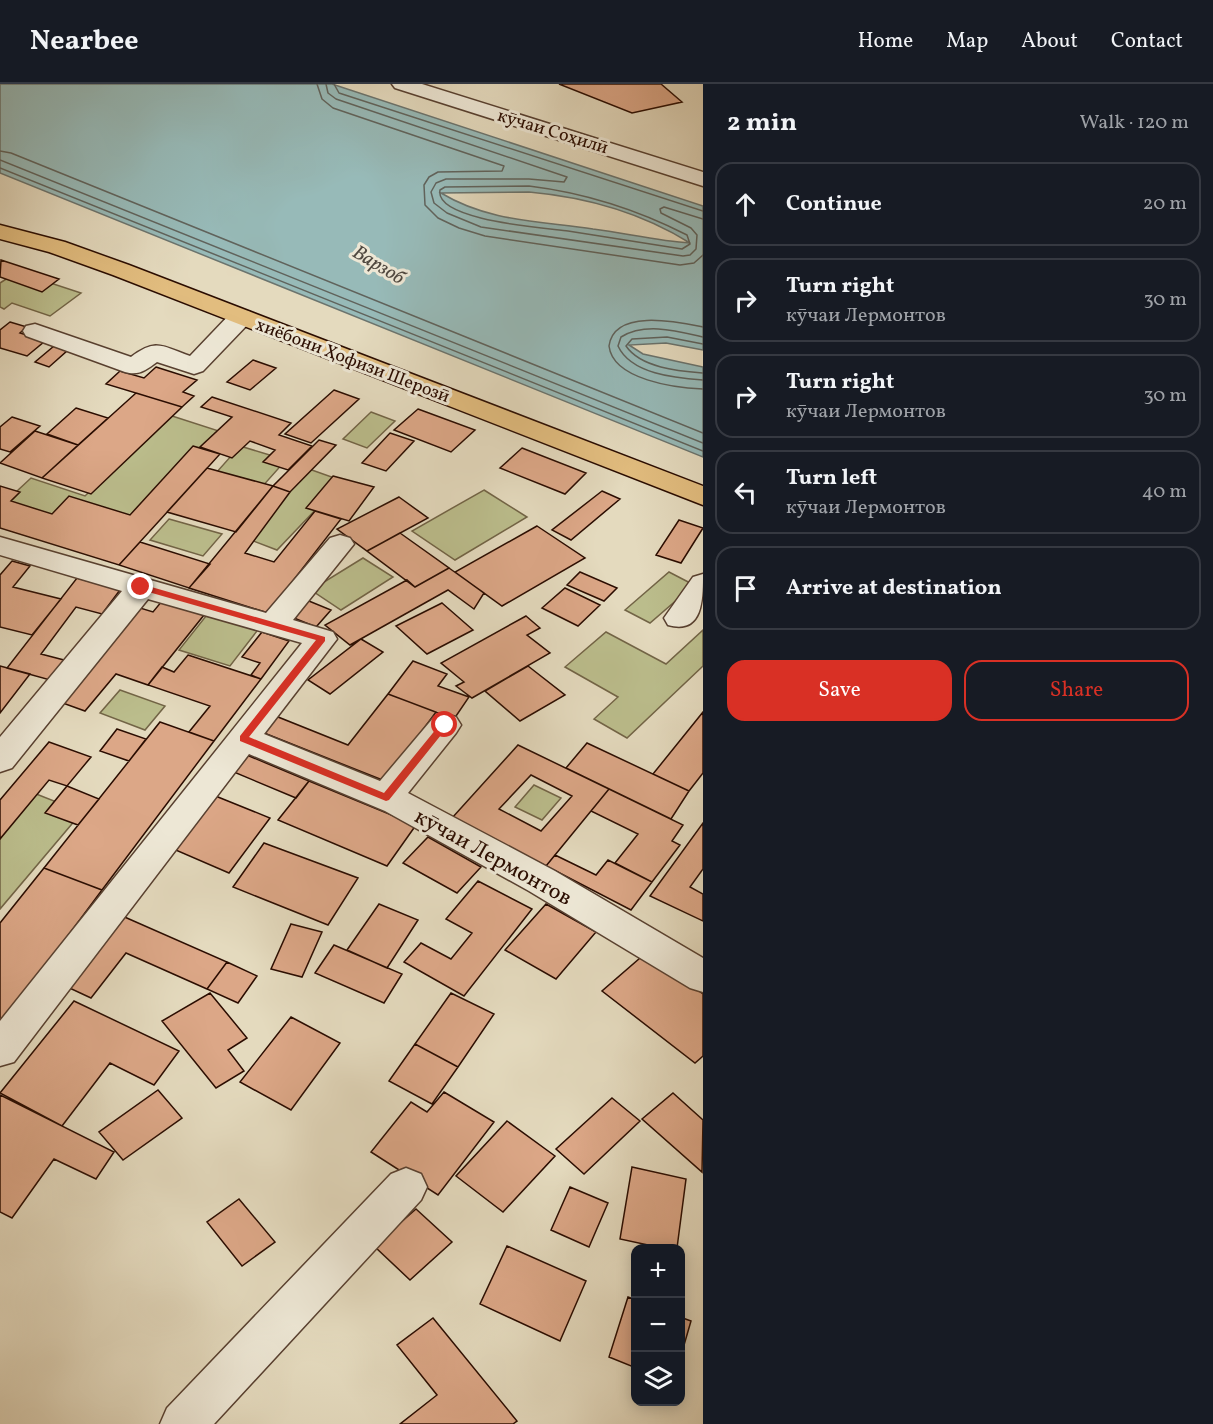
<!DOCTYPE html>
<html lang="en">
<head>
<meta charset="utf-8">
<style>
	body { margin:0; font-family:Vollkorn,serif; background:#242831; color:#f1f3f6 }
	.controls { position:absolute; right:18px; bottom:18px; display:grid; overflow:hidden; border-radius:12px; box-shadow:0 3px 15px #0003 }
	.controls button { width:54px; height:54px; display:grid; place-items:center; padding:0; border:0; border-bottom:2px solid #363941; background:#171b24; color:#f1f3f6; font:30px sans-serif }
	.stop { position:absolute; width:18px; height:18px; margin:-14px; border:4px solid #d93025; border-radius:50%; background:#fff }
	.stop.end { background:#d93025; border-color:#fff; box-shadow:0 2px 6px #0008 }
	.list { margin:0; padding:0; list-style:none }
	h2 { display:flex; justify-content:space-between; align-items:center; height:78px; margin:0; padding:0 24px; font-size:26px }
	h2 small { font-size:20px; font-weight:400; color:#9ea1a6 }
	.list li { display:grid; grid-template-columns:39px 1fr auto; gap:18px; align-items:center; box-sizing:border-box; height:84px; margin:0 12px 12px; padding:0 12px; border:2px solid #363941; border-radius:18px }
	.list b { display:block; font-size:22px; white-space:nowrap }
	.list p { margin:0; font-size:20px; white-space:nowrap; color:#9ea1a6 }
	.list em { font-size:20px; font-style:normal; color:#9ea1a6 }
	.actions { display:flex; gap:12px; padding:18px 24px }
	.actions a { flex:1; padding:14px 0; border:2px solid #d93025; border-radius:18px; text-align:center; font-size:21px; color:#d93025 }
	.actions .main { background:#d93025; color:#fff }
	.icon { flex:none; width:33px; height:33px; fill:none; stroke:currentColor; stroke-width:2; stroke-linecap:round; stroke-linejoin:round }
	.map { position:relative; flex:none; width:703px; height:1340px; overflow:hidden }
	header { display:flex; align-items:center; gap:36px; box-sizing:border-box; height:84px; padding:0 30px; background:#171b24; border-bottom:2px solid #363941 }
	header strong { font-size:28px }
	nav { display:flex; gap:33px; margin-inline-start:auto; font-size:21px }
	main { display:flex }
	aside { flex:1; background:#171b24 }
	.map>svg:first-child { display:block }
</style>
</head>
<body>
<header>
<strong>Nearbee</strong>
<nav><a>Home</a><a>Map</a><a>About</a><a>Contact</a></nav>
</header>
<main>
<div class="map">
<svg width="703" height="1340" viewBox="0 0 703 1340">
	<rect width="100%" height="100%" fill="#e4dabe"/>
	<filter id="stains"><feTurbulence type="fractalNoise" baseFrequency=".00333" numOctaves="4"/><feColorMatrix values="0 0 0 0 .2 0 0 0 0 .09 0 0 0 0 .02 0 0 0 .5 -.17"/></filter>
	<radialGradient id="worn" r=".72"><stop offset=".6" stop-color="#630" stop-opacity="0"/><stop offset="1" stop-color="#630" stop-opacity=".3"/></radialGradient>
	<path fill="#bbbd8c" stroke="#726446" stroke-width="1.5" d="M17 188 81 209 50 232 12 219 4 225 0 223V199Z
		M371 328 395 337 367 364 343 355Z
		M169 331 225 349 136 440 52 438 2 421 31 394 85 412Z
		M240 362 286 376 261 404 215 390Z
		M309 385 343 397 277 466 243 453Z
		M484 406 527 433 455 476 412 447Z
		M169 435 222 450 203 472 150 456Z
		M363 474 393 493 341 526 311 506Z
		M669 488 694 501 650 539 625 526Z
		M210 527 260 543 230 582 179 566Z
		M703 546V582L627 654 594 635 618 613 565 583 606 548 666 580Z
		M120 606 165 622 145 646 100 629Z
		M534 701 561 714 542 736 515 723Z
		M21 704 82 728 0 825V727Z"/>
	<path fill="#97bab8" stroke="#6b746e" stroke-width="1.5" fill-rule="evenodd" d="M0 0H332L703 122V266L666 259 629 261 643 270 703 283V373L0 89ZM529 108C585 113 642 129 690 159 658 157 625 149 593 145 540 137 489 138 441 109Z"/>
	<g fill="none" stroke-linecap="round" stroke-linejoin="round">
		<path stroke="#60635c" stroke-width="1.5" d="M317 0 322 15 333 24 504 82 502 87 438 88 429 93 424 101 425 121 438 134 459 144 485 152 680 181 694 179 703 171
			M326 0 328 9 336 15 567 93 564 98 529 95H446L436 99 431 108 434 119 447 129 481 143 683 172 690 171 696 165 697 151 691 144 661 129 660 125 664 123 703 135
			M334 0 339 9 703 127
			M0 67 11 69 703 349
			M0 76 703 359
			M0 84 703 367
			M529 102C586 109 636 125 687 151L690 160 682 165C644 159 606 153 568 147 548 144 434 137 440 106L445 103Z
			M703 243C678 238 614 224 609 262 613 296 676 304 703 305
			M703 253C677 247 645 238 621 253L618 262C631 290 675 294 703 296
			M703 260 667 253 632 255 626 262C641 284 679 287 703 289"/>
	</g>
	<path fill="#dca787" stroke="#2a0c00" stroke-width="1.5" fill-rule="evenodd" d="M559 0H661L682 18 632 29Z
		M1 176 59 195 42 208 0 193Z
		M10 238 27 243 20 249 45 257 27 272 0 264V246Z
		M54 262 68 266 49 283 35 278Z
		M253 276 276 284 250 306 227 298Z
		M156 283 197 296 183 308 194 312 182 323 106 300 120 287 144 294Z
		M334 306 359 315 311 359 285 350Z
		M136 309 182 323 91 410 42 394Z
		M212 313 291 339 279 351 312 362 288 386 263 378 275 366 250 357 232 374 200 363 232 333 201 323Z
		M76 324 108 334 78 361 47 350Z
		M418 325 475 346 451 368 394 346Z
		M12 333 40 342 10 368 0 365V343Z
		M35 347 78 361 42 394 0 379Z
		M390 349 414 357 386 387 362 379Z
		M319 356 336 361 290 408 273 402Z
		M193 362 220 370 119 481 0 444V402L20 408 11 417 52 430 69 412 130 431Z
		M522 364 586 389 565 410 500 384Z
		M207 384 273 402 236 448 167 428Z
		M333 392 374 403 349 437 306 424Z
		M273 402 290 408 245 469 274 478 315 427 341 435 268 529 189 504Z
		M602 407 620 415 571 456 552 446Z
		M399 413 428 434 367 467 337 445Z
		M679 436 703 444 681 479 656 471Z
		M537 442 585 474 502 522 455 488Z
		M400 449 449 484 415 503 367 467Z
		M140 458 210 480 189 504 119 481Z
		M12 477 30 482 13 503 61 515 32 551 0 543V491Z
		M449 484 484 509 474 525 448 506 350 561 325 541 407 496 415 503Z
		M580 488 617 504 604 517 567 501Z
		M77 494 120 506 102 530 76 523 41 570 64 576 50 596 7 584Z
		M565 504 600 521 578 542 542 524Z
		M304 515 331 526 316 543 289 532Z
		M162 517 204 531 148 601 116 590 85 627 57 617 137 523 153 528Z
		M442 519 473 546 427 570 396 542Z
		M526 532 540 544 527 551 550 569 472 614 456 602 464 598 441 579Z
		M262 548 289 557 261 595 251 591 260 579 242 573Z
		M361 555 383 568 330 610 308 596Z
		M188 571 261 595 214 657 189 648 210 622 148 601 162 583 174 588Z
		M413 577 447 590 438 602 469 613 454 635 388 610Z
		M0 582 30 590 0 629Z
		M528 582 565 611 520 637 485 607Z
		M388 610 436 628 385 697 259 647 273 631 348 661Z
		M703 628V689L689 707 653 690Z
		M160 638 214 657 102 806 44 784Z
		M117 645 146 655 129 677 100 667Z
		M49 658 91 673 67 702 49 696 0 755V716Z
		M587 659 689 707 671 735 566 684Z
		M518 661 609 705 546 782 452 734ZM531 691 572 712 541 747 499 725Z
		M242 669 309 697 296 714 229 686Z
		M309 697 416 741 387 782 278 736Z
		M67 702 99 715 78 741 45 729Z
		M609 705 683 741 672 757 680 761 652 798 615 779 638 750 591 727Z
		M213 711 270 734 229 789 171 764Z
		M703 739V785L690 803 703 810V837L650 812Z
		M428 753 481 783 457 809 403 779Z
		M264 759 358 794 328 841 233 803Z
		M555 771 596 791 608 776 652 798 631 826 546 782Z
		M44 784 102 806 0 943V839Z
		M478 797 532 825 464 912 404 878 421 859 451 875 472 849 446 835Z
		M379 820 418 836 387 884 347 866Z
		M546 820 596 848 556 895 505 866Z
		M120 831 227 878 207 905 126 869 91 914 63 901Z
		M291 840 322 848 302 893 271 885Z
		M334 861 402 890 384 919 315 889Z
		M647 868 703 910V972L695 979 602 907Z
		M227 878 257 892 238 919 207 905Z
		M210 909 247 954 228 966 244 987 216 1004 162 937Z
		M451 909 494 930 458 983 415 960Z
		M74 917 179 967 154 1001 110 979 62 1042 0 1009Z
		M291 933 340 959 291 1026 240 998Z
		M415 960 458 983 432 1020 389 997Z
		M158 1006 182 1034 123 1076 99 1048Z
		M444 1008 494 1038 438 1111 371 1068 411 1018 427 1028Z
		M673 1009 703 1036 702 1088 642 1035Z
		M0 1011 114 1068 96 1095 54 1075 12 1134 0 1128Z
		M612 1014 640 1037 584 1090 556 1065Z
		M507 1037 555 1072 503 1128 456 1092Z
		M632 1083 686 1095 677 1164H662L620 1155Z
		M570 1103 608 1119 589 1163 551 1146Z
		M239 1115 275 1158 242 1182 207 1138Z
		M416 1125 452 1158 410 1196 374 1162Z
		M507 1162 586 1197 560 1257 480 1220Z
		M628 1213 636 1216V1284L609 1273Z
		M680 1233 691 1237 680 1275Z
		M433 1234 517 1337 513 1340H400L437 1311 397 1261Z"/>
	<g fill="none" stroke-linecap="round" stroke-linejoin="round">
		<defs>
			<path id="minor" d="M392 0H422L703 88V102L395 4Z
				M241 226 250 228 253 233 250 238 203 287 194 290 157 278C146 286 139 292 125 288L26 252 23 247 26 242 35 240 131 273C156 254 162 262 190 272L232 228Z
				M340 451 350 454 354 460 293 536 333 548 337 555 264 650 380 697 434 633 445 630 456 633 461 641 456 649 408 709 555 787 703 874V908L690 904 529 807 385 727 249 670 14 978 0 982V937L302 559 148 515 12 684 0 688V653L122 507 0 471V453L266 529 330 454Z
				M703 490C703 515 703 551 668 541L664 534 693 493Z
				M406 1084 421 1090 427 1103 421 1116 214 1340H160L167 1324 391 1090Z"/>
			<path id="major" d="M0 141 65 158 129 181 703 402V421L113 191 49 168 0 155Z"/>
		</defs>
		<use href="#minor" stroke="#584030" stroke-width="3"/>
		<use href="#major" stroke="#2a0c00" stroke-width="3"/>
		<use href="#minor" fill="#ede7d5" fill-rule="evenodd"/>
		<use href="#major" fill="#e2bd7f" fill-rule="evenodd"/>
	</g>
	<path fill="#d93025" d="M141 500 325 553V557L249 653 384 709 441 639H448L449 641 389 716 386 717 240 657V652L316 556 138 505 137 503Z"/>
	<g text-anchor="middle" stroke-width="6" stroke-linejoin="round" paint-order="stroke">
		<g font-size="18" fill="#2a0c00" stroke="#ede7d5">
			<text transform="translate(553 47) rotate(17)" y="6">кӯчаи Соҳилӣ</text>
			<text transform="translate(353 276) rotate(21)" y="6">хиёбони Ҳофизи Шерозӣ</text>
		</g>
		<g font-size="20" font-style="italic" fill="#504940" stroke="#ede7d5">
			<text transform="translate(379 180) rotate(31)" y="7">Варзоб</text>
		</g>
		<g font-size="22" fill="#2a0c00" stroke="#ede7d5">
			<text transform="translate(494 772) rotate(29)" y="8">кӯчаи Лермонтов</text>
		</g>
	</g>
	<rect width="100%" height="100%" filter="url(#stains)"/>
	<rect width="100%" height="100%" fill="url(#worn)"/>
</svg>
<div class="controls">
<button>+</button>
<button>−</button>
<button><svg class="icon" aria-label="layers" viewBox="0 0 24 24"><path d="M12 4l9 5-9 5-9-5zM3 14l9 5 9-5"/></svg></button>
</div>
<div class="stop" style="left:445px;top:641px"></div>
<div class="stop end" style="left:141px;top:503px"></div>
</div>
<aside>
<h2>2 min<small>Walk · 120 m</small></h2>
<ul class="list">
<li><svg class="icon" aria-label="ahead" viewBox="0 0 24 24"><path d="M12 20V5M6 11l6-6 6 6"/></svg><div><b>Continue</b></div><em>20 m</em></li>
<li><svg class="icon" aria-label="right" viewBox="0 0 24 24"><path d="M7 20v-9h11M14 6l5 5-5 5"/></svg><div><b>Turn right</b><p>кӯчаи Лермонтов</p></div><em>30 m</em></li>
<li><svg class="icon" aria-label="right" viewBox="0 0 24 24"><path d="M7 20v-9h11M14 6l5 5-5 5"/></svg><div><b>Turn right</b><p>кӯчаи Лермонтов</p></div><em>30 m</em></li>
<li><svg class="icon" aria-label="left" viewBox="0 0 24 24"><path d="M17 20v-9H6M10 6l-5 5 5 5"/></svg><div><b>Turn left</b><p>кӯчаи Лермонтов</p></div><em>40 m</em></li>
<li><svg class="icon" aria-label="arrive" viewBox="0 0 24 24"><path d="M6 21V4h12l-3 4 3 4H6"/></svg><div><b>Arrive at destination</b></div></li>
</ul>
<div class="actions"><a class="main">Save</a><a>Share</a></div>
</aside>
</main>
</body>
</html>
